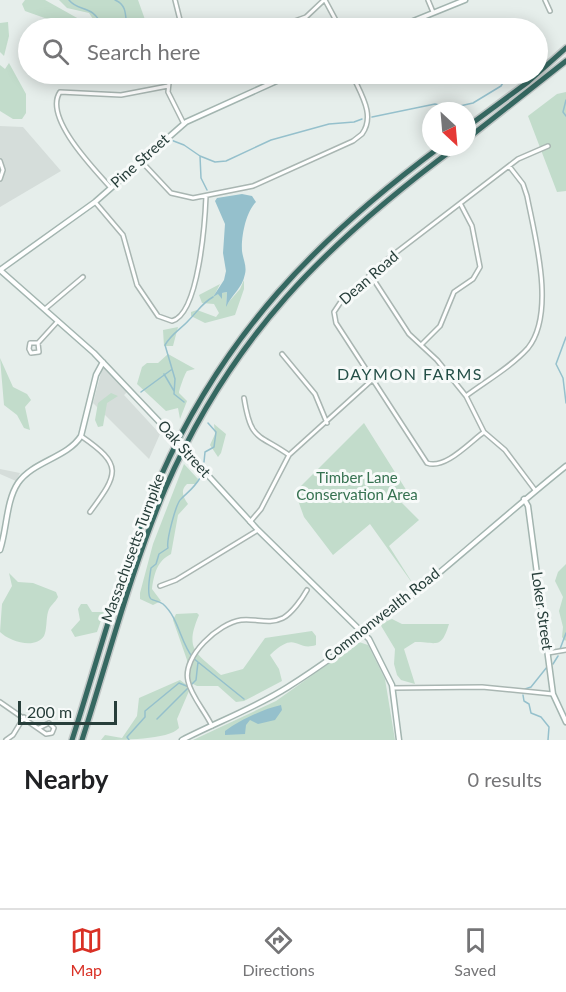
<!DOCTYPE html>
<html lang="en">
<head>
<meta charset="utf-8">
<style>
	body { margin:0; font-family:Lato,sans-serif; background:#f6f6f6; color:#202124 }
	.compass { position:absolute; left:422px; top:102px; width:54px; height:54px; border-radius:50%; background:#fff; box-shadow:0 3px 15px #0003; rotate:154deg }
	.scale { position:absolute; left:18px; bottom:15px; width:99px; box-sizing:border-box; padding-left:6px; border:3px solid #273e3a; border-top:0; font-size:16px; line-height:21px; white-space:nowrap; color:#273e3a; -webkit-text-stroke:4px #f7faf9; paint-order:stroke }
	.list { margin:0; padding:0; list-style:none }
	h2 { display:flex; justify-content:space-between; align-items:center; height:78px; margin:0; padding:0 24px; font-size:26px }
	h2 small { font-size:20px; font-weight:400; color:#757577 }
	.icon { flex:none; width:33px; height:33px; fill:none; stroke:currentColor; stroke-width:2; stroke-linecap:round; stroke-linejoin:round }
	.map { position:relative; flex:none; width:566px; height:740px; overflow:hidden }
	.search { position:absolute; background:#fff; box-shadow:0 3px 15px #0003; left:18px; right:18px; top:18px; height:66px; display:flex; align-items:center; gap:15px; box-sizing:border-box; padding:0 21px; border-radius:33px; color:#757577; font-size:22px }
	.sheet { height:168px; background:#fff }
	nav { display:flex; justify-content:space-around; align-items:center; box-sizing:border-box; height:84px; border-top:2px solid #e0e0e0; background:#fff; font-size:16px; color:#757577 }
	nav a { display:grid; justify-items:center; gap:3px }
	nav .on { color:#d93025 }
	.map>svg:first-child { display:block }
</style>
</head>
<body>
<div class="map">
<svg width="566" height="740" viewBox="0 0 566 740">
	<rect width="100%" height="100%" fill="#e6eeeb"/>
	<path fill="#d5ddda" d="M0 126 23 127 61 171 0 207Z
		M102 369H105L127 392 124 395 160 434 149 459 93 403Z
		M0 469 20 473 16 481 0 474Z"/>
	<path fill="#c2dccb" d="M25 0H45L79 19 84 28H59L53 21 25 11 22 4Z
		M59 0H138L148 28H99L89 13 67 8Z
		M8 22 9 36 4 56 0 52V23Z
		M9 63 26 94V113L22 119H13L0 111V65L5 69Z
		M476 74H515H509L501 82 482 81Z
		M566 92V191L557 192 528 116 557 94Z
		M244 280V289L235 315 205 323 191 316V312L197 310 216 317 219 313 214 304 202 303 199 295 220 284 214 296 218 293 221 297 222 293 227 292 226 305 240 289Z
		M178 327 173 346H164L163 330Z
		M168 354 195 369 187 371C185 373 179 390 179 393L187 401 180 419 178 408 166 411 137 384 142 367 147 363H158Z
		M0 358 13 387 27 394 31 400 25 407 30 430 24 428 17 415 4 405Z
		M111 393 118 396 107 403 103 426 98 427 95 420 98 403Z
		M364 423 410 496 401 502 419 520 389 546 415 587 370 524 333 555 304 517 295 492Z
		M214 424 226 434 221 453 218 457 210 445 215 434Z
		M184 464 198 479 196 484H187C180 490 183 497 188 504L178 515 171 554C157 561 154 574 152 589L161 601 153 605 140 599V593L153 544Z
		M566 564V640L565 641 562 637 563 627 559 611 563 597 555 581 558 572Z
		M9 573 18 582 33 583 56 592 58 597C55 603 50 605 48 612 46 619 47 630 44 636 35 650 9 641 0 632L2 604 12 586Z
		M81 604H87L92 612H104L97 632 75 637 71 630 80 620 78 609Z
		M197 613 199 615C184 650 196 652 221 675L243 669 265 638 312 631 316 636V645C295 652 297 629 270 655L279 669 282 681 244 701 236 702 218 686H197L189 682 187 660 173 620 176 614Z
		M392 619 402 624H449C441 650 437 642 415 642L404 649 415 684 401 680 397 675 394 664 395 649 380 624Z
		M359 642 368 645 385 679 395 740H193L276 701Z
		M180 680 188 686 189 691 177 719 179 728C169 740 120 740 101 740L105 735 122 738 137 716 139 698Z"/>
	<path fill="#95c0cc" d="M242 194 252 196 256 202C246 212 241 236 242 251 243 259 247 266 245 274 242 289 232 294 226 307L227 292 222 293V299L218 294 213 297 224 280 226 271 223 253 225 224 215 201 217 198Z
		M281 705 282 710 275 720 258 724 250 720 246 725 245 734 225 735V731C240 720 263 709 281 705Z"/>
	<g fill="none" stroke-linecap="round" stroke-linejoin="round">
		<path stroke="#95c0cc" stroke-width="1.5" d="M69 0C79 13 93 3 103 28
			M115 0C128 5 125 18 127 28
			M566 100 563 112 566 116
			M372 117 435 104 451 108 473 103 501 86 508 74
			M171 140 184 145 200 156 201 178 207 190
			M200 156 215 162 226 161 271 140 329 124 354 122 362 119
			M566 337 556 364 563 378 566 403
			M164 374 174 391
			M141 392 171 370
			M184 402 174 394 175 379 165 345C172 333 180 330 189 320 198 311 202 303 213 297
			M204 462 205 452 214 447 216 432 208 423
			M200 478C194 488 189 491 181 499 176 503 166 541 168 548L159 554 156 564 151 568C150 575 146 595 151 599 154 601 159 601 163 604 179 618 180 642 193 658L244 699
			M560 649 566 633
			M553 664 558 656
			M525 689 531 687 547 667
			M523 695 524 701 529 704 531 713 541 717 549 727 548 740
			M157 719 196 680 198 662
			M129 740 127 737 145 717V711L179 683 189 687"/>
		<defs>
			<path id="street" d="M175 0 182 28
				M325 0 340 28
				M428 0 433 12
				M545 0 550 11
				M181 25 292 22 306 17 324 0
				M170 74 168 92 184 124
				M0 161 3 170 0 179
				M141 161 171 193 193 198 253 186 353 141 362 134C376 115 360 93 352 74
				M111 188C94 169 43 117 60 92L121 95 168 86
				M95 202 123 235 137 285 158 316 172 321C199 314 205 221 206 196
				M370 274 409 334 437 360 466 396 484 432 505 450 535 490
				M45 309 83 277
				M38 343 39 352 31 353 29 349 30 343H38L58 321
				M421 345 440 326 454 292 473 279 480 267 472 226 461 205
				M282 354 315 394 327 423
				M466 396C486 381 511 367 528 348 556 313 535 237 527 196L523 184 509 166
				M244 398C251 442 258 433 289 455
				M484 432C470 442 445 470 427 463L336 323 334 312 340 303 385 261 518 159 548 146
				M81 436C123 465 119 473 90 512
				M250 522 261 509 289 455 372 380
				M160 586 176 580 258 530
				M548 653 566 650
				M393 688 482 687 553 694
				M0 702 46 734 52 733 54 728 49 723 39 728
				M212 726C205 711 191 696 188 681 182 656 219 623 241 620 255 618 269 625 283 618 292 613 302 599 307 590
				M6 740 13 735 24 717"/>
			<path id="secondary" d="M396 28 465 0
				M0 270 95 202 186 122 292 74
				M0 270 94 353 168 431
				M194 460 258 530 369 639 392 685 399 740
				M524 499 528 506 553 694 566 722
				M0 550C7 529 6 501 18 483 33 461 67 458 81 436L96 375 103 362
				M182 740C217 722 255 708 288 687 388 624 474 540 566 466"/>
			<path id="highway" d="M467 127 528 82 566 48
				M467 139 566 61
				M72 740C100 653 123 562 160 478 224 334 316 239 440 147
				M82 740C109 656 131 570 165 489 231 337 325 244 456 147"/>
		</defs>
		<use href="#street" stroke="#a9b6b2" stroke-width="6"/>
		<use href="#secondary" stroke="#a3b5b0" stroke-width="7"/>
		<use href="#highway" stroke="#c3c9c8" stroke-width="8"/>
		<use href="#street" stroke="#fff" stroke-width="3"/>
		<use href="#secondary" stroke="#fff" stroke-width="4"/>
		<use href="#highway" stroke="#356861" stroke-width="5"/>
		<defs>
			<path id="secondary-bridge" d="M168 431 194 460"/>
		</defs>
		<use href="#secondary-bridge" stroke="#a3b5b0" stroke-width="7" stroke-linecap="butt"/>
		<use href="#secondary-bridge" stroke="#fff" stroke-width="4"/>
	</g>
	<g text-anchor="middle" stroke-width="6" stroke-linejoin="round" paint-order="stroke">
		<g font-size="15" fill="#273e3a" stroke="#f7faf9">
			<text transform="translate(140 161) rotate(-42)" y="5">Pine Street</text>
			<text transform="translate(369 278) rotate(-41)" y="5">Dean Road</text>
			<text transform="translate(184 449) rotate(48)" y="5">Oak Street</text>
			<text transform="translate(133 548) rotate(-70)" y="5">Massachusetts Turnpike</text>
			<text transform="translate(542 611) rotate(82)" y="5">Loker Street</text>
			<text transform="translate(382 615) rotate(-38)" y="5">Commonwealth Road</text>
		</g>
		<g font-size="15" fill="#357150" stroke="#f7faf9">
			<text x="357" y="483">Timber Lane<tspan x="357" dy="17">Conservation Area</tspan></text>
		</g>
		<g font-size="16" letter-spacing="1.5" fill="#244f47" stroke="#f7faf9">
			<text x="410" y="380">DAYMON FARMS</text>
		</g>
	</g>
</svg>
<svg class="compass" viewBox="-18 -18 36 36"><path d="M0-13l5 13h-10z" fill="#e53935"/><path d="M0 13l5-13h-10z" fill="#757577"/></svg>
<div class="scale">200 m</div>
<div class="search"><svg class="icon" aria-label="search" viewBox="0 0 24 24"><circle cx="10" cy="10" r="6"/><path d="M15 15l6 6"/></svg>Search here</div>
</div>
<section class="sheet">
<h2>Nearby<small>0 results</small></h2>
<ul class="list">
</ul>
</section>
<nav>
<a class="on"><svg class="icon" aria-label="map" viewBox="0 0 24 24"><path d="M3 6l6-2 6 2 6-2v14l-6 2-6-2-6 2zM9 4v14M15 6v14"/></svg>Map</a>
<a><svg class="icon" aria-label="directions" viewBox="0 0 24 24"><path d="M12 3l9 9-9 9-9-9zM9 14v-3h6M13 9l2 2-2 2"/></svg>Directions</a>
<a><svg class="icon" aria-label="saved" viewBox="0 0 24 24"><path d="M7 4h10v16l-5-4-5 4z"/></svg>Saved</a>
</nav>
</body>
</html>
